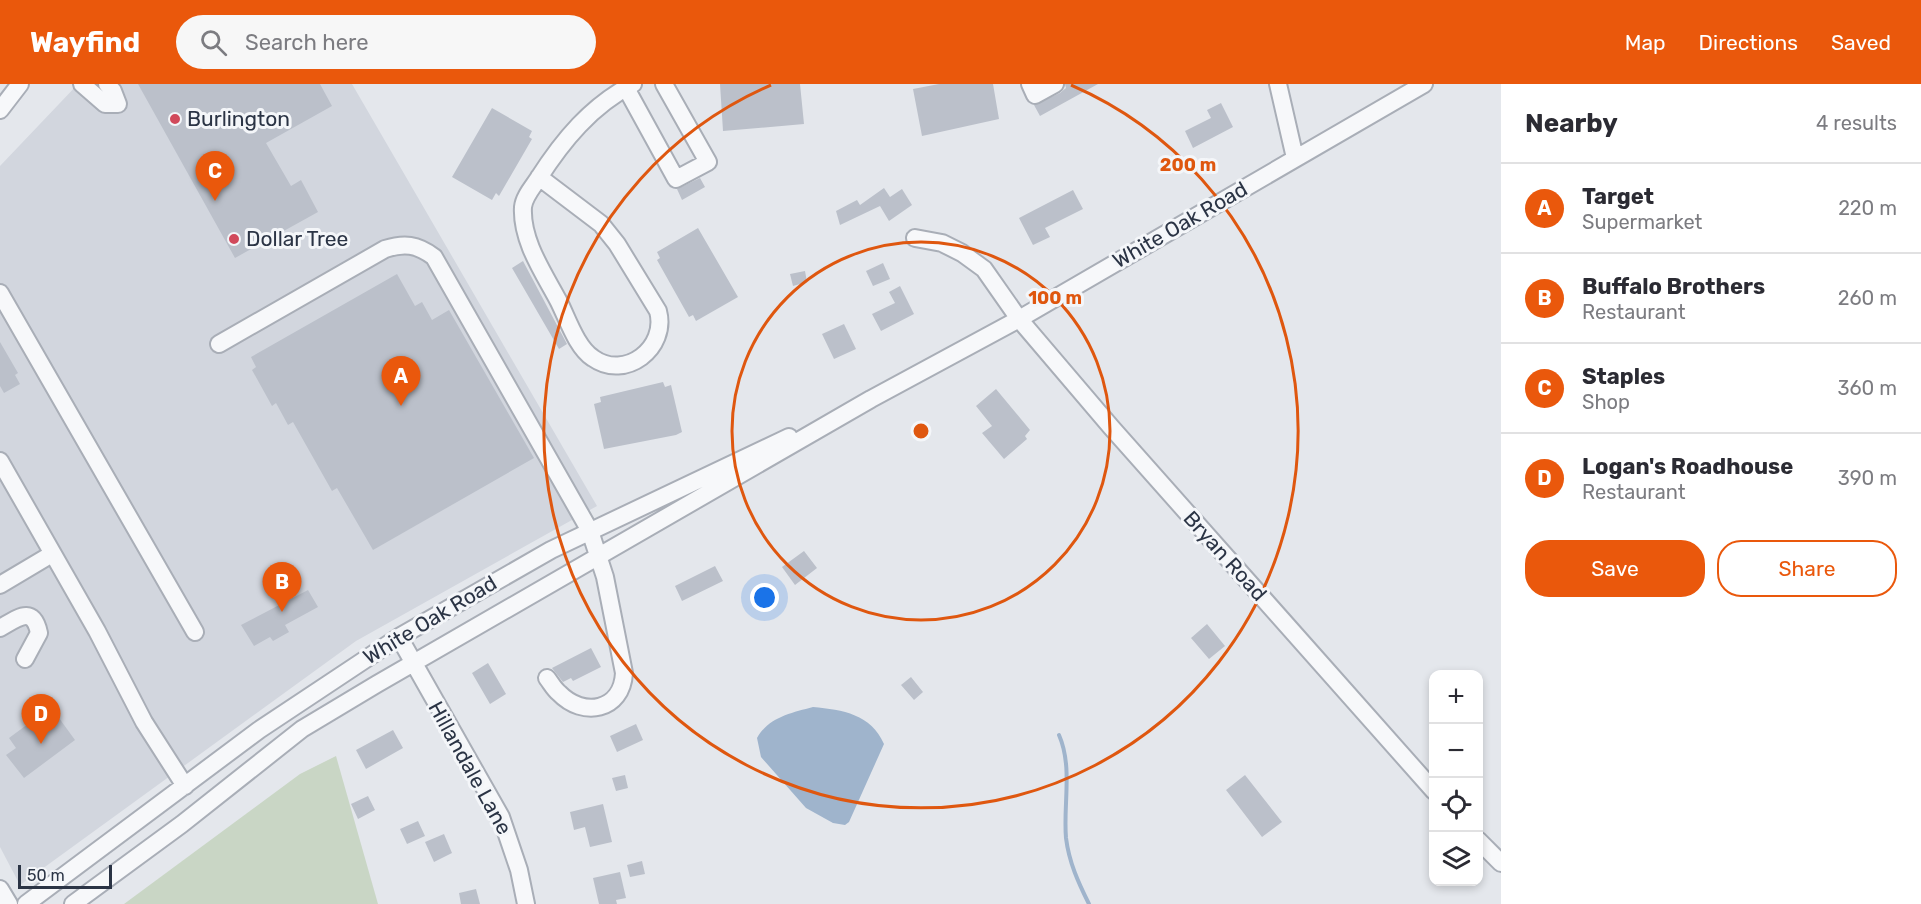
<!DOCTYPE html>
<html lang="en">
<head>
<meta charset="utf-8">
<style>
	body { margin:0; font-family:Rubik,sans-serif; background:#f7f7f7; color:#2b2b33 }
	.controls { position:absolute; right:18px; bottom:18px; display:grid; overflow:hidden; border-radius:12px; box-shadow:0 3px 9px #0003 }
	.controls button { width:54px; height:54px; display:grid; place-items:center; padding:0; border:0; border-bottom:2px solid #e1e1e2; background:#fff; color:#2b2b33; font:30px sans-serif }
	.scale { position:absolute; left:18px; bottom:15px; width:94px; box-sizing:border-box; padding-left:6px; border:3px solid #2b3445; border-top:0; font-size:16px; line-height:21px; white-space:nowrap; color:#2b3445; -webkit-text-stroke:4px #f4f6f9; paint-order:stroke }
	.you { position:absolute; left:765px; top:514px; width:21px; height:21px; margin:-15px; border:4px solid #fff; border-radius:50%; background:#1a73e8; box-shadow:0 0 0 9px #1a73e833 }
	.badge { display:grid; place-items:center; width:39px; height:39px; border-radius:50%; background:#ea580c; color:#fff; font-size:20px; font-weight:700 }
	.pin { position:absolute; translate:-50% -50px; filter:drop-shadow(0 2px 3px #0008) }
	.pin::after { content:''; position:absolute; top:32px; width:21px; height:18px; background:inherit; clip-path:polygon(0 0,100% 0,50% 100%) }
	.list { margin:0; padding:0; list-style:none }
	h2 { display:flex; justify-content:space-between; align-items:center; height:78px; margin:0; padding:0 24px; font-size:26px }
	h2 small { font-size:20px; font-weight:400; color:#7c7c81 }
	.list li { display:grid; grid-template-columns:39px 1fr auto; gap:18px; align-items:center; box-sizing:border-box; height:90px; padding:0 24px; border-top:2px solid #e1e1e2 }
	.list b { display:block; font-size:22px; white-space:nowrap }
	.list p { margin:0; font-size:20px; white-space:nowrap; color:#7c7c81 }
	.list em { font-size:20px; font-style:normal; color:#7c7c81 }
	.actions { display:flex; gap:12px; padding:18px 24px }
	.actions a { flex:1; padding:14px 0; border:2px solid #ea580c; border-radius:24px; text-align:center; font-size:21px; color:#ea580c }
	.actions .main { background:#ea580c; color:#fff }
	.icon { flex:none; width:33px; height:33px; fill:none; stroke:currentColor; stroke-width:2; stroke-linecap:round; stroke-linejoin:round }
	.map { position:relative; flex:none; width:1501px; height:820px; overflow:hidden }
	header { display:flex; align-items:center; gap:36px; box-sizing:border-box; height:84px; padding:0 30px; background:#ea580c; color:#fff }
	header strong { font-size:28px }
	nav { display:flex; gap:33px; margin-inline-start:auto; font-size:21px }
	.search { width:420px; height:54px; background:#f7f7f7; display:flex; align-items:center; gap:15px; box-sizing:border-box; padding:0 21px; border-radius:33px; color:#7c7c81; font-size:22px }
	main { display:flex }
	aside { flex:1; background:#fff }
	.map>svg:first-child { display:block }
</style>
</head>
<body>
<header>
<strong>Wayfind</strong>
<div class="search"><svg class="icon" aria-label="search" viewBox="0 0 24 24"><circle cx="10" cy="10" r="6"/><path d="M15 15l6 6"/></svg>Search here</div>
<nav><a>Map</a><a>Directions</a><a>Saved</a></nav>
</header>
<main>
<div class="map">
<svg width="1501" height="820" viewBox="0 0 1501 820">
	<rect width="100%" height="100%" fill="#e4e7ec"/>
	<path fill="#d2d6de" d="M78 0H352L597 422 356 557 20 801 0 763V82Z"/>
	<path fill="#c9d6c5" d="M336 672 378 820H124L300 690Z"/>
	<path fill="#9fb4cc" d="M813 623C843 626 871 630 884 660L849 738 845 741 833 739 806 724 761 673 757 654C769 633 791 629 813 623Z"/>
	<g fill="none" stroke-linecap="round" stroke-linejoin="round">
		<path stroke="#9fb4cc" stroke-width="4" d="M1059 651C1073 683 1063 721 1066 754 1069 778 1078 798 1089 820"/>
	</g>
	<path fill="#bbc0ca" d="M138 0H320L332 22 266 59 291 102 301 96 318 128 235 174Z
		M720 0H800L804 40 723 47Z
		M939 0H993L999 35 922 52 913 5Z
		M1065 0H1098L1040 32 1034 21 1060 9 1066 4Z
		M1221 19 1233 43 1193 64 1185 47 1211 34 1207 26Z
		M492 24 532 47 529 53 532 55 499 112 496 109 492 116 452 93Z
		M700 94 705 103 682 116 677 105Z
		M884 104 890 113 902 105 912 121 889 137 880 122 840 141 836 127 857 116 860 121Z
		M1073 106 1083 125 1045 144 1050 153 1033 161 1019 134Z
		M698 144 738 213 696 237 693 231 689 233 657 176 660 174 657 168Z
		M523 177 567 260 559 265 512 184Z
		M883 179 890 195 873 202 866 187Z
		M805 187 807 198 793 202 790 190Z
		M397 190 415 222 422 218 432 236 449 226 534 374 373 466 337 404 332 407 293 338 288 341 276 319 272 322 252 286 256 283 251 273Z
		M900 202 914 230 881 247 872 230 895 219 889 208Z
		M844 240 856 265 834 275 822 250Z
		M0 258 18 289 15 291 20 300 4 309 0 302Z
		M663 298 665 303 671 301 682 348 676 351 604 365 594 320 601 318 600 313Z
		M996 305 1030 346 1025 352 1027 355 1004 375 982 349 992 342 976 322Z
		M804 467 817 484 795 501 782 483Z
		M715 482 723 497 682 517 675 502Z
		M308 506 318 523 285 541 289 548 273 557 270 553 254 562 241 541Z
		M1207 540 1225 562 1209 575 1191 554Z
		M591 564 601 583 573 597 571 594 563 598 552 584Z
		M488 579 506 610 490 620 472 589Z
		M911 593 923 608 914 616 901 601Z
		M51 623 75 656 24 694 6 671 16 664 9 654Z
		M636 640 643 656 617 668 610 652Z
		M393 646 403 664 366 685 356 666Z
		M625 691 628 704 616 707 612 694Z
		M1245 691 1282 738 1262 753 1226 706Z
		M368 712 375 726 358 735 351 720Z
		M603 720 612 758 590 763 585 743 574 746 570 728Z
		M418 737 425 752 407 760 400 745Z
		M444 750 452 769 434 778 425 758Z
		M642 777 645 790 630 793 627 781Z
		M620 788 626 814 616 816 617 820H599L593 794Z
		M476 805 480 820H461L459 809Z"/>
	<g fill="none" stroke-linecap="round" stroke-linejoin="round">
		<defs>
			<path id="minor" d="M82 0 105 20H118L113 7 107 0
				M1030 0 1035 11 1055 0
				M1278 0 1295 74
				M626 4 676 95 708 78 664 0
				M0 26 20 0
				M539 93 601 140 617 160 658 227C668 264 625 297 593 274 576 263 567 233 558 216 543 188 521 156 523 123 524 113 532 104 538 95 563 56 591 22 633 0
				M915 154 942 159 962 169 984 185 1019 235 1111 343 1434 707
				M0 209 195 548
				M219 260 385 165C404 159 417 160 434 173L590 447 605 493 624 589C622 627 583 634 559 609 554 605 551 599 547 594
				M0 377 97 547 144 638 185 702
				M0 501 52 470
				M0 544C18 534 33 521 39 549L25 575
				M399 553 501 733 519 786 526 820
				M1478 756 1501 779
				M0 805 9 820
				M26 820 259 646 399 553 551 466 789 353
				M73 820 182 740 302 645 377 600 871 315 1019 235 1424 0"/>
		</defs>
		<use href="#minor" stroke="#a9aeb7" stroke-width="20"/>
		<use href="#minor" stroke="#f7f8fa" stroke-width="16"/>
	</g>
	<g fill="none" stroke="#df570f" stroke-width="3">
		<circle cx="921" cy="347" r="189"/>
		<path d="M1071 1A377 377 0 1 1 771 1"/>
	</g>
	<g fill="#d1495b" stroke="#f4f6f9" stroke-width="2">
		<circle cx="175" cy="35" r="6"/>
		<circle cx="234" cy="155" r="6"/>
	</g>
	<g text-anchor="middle" stroke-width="6" stroke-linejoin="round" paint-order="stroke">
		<g font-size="21" fill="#2b3445" stroke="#f4f6f9" text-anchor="start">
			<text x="187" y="42">Burlington</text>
			<text x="246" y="162">Dollar Tree</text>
		</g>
		<g font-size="21" fill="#2b3445" stroke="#f4f6f9">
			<text transform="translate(1180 141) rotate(-30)" y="7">White Oak Road</text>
			<text transform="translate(1225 472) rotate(48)" y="7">Bryan Road</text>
			<text transform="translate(430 536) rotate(-31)" y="7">White Oak Road</text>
			<text transform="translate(470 684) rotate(61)" y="7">Hillandale Lane</text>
		</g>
	</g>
	<circle cx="921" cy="347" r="9" fill="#df570f" stroke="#f4f6f9" stroke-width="3"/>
	<g font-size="18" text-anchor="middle" font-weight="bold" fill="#df570f" stroke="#f4f6f9" stroke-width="6" stroke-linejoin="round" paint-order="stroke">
		<text x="1188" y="87">200 m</text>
		<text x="1055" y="220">100 m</text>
	</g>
</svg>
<div class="controls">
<button>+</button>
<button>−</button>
<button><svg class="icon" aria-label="locate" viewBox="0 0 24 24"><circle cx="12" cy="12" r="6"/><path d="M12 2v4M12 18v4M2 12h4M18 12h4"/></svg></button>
<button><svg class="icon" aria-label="layers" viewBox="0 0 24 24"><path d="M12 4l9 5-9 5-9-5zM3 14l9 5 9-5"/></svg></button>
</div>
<div class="scale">50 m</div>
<div class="you"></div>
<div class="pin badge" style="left:401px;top:322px">A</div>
<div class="pin badge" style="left:282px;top:528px">B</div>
<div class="pin badge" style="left:215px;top:117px">C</div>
<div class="pin badge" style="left:41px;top:660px">D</div>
</div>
<aside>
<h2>Nearby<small>4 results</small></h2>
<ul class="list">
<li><span class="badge">A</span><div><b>Target</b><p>Supermarket</p></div><em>220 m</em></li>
<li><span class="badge">B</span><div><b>Buffalo Brothers</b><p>Restaurant</p></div><em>260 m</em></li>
<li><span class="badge">C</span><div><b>Staples</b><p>Shop</p></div><em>360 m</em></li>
<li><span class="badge">D</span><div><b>Logan's Roadhouse</b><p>Restaurant</p></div><em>390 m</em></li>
</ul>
<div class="actions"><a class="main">Save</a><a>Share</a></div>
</aside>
</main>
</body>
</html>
